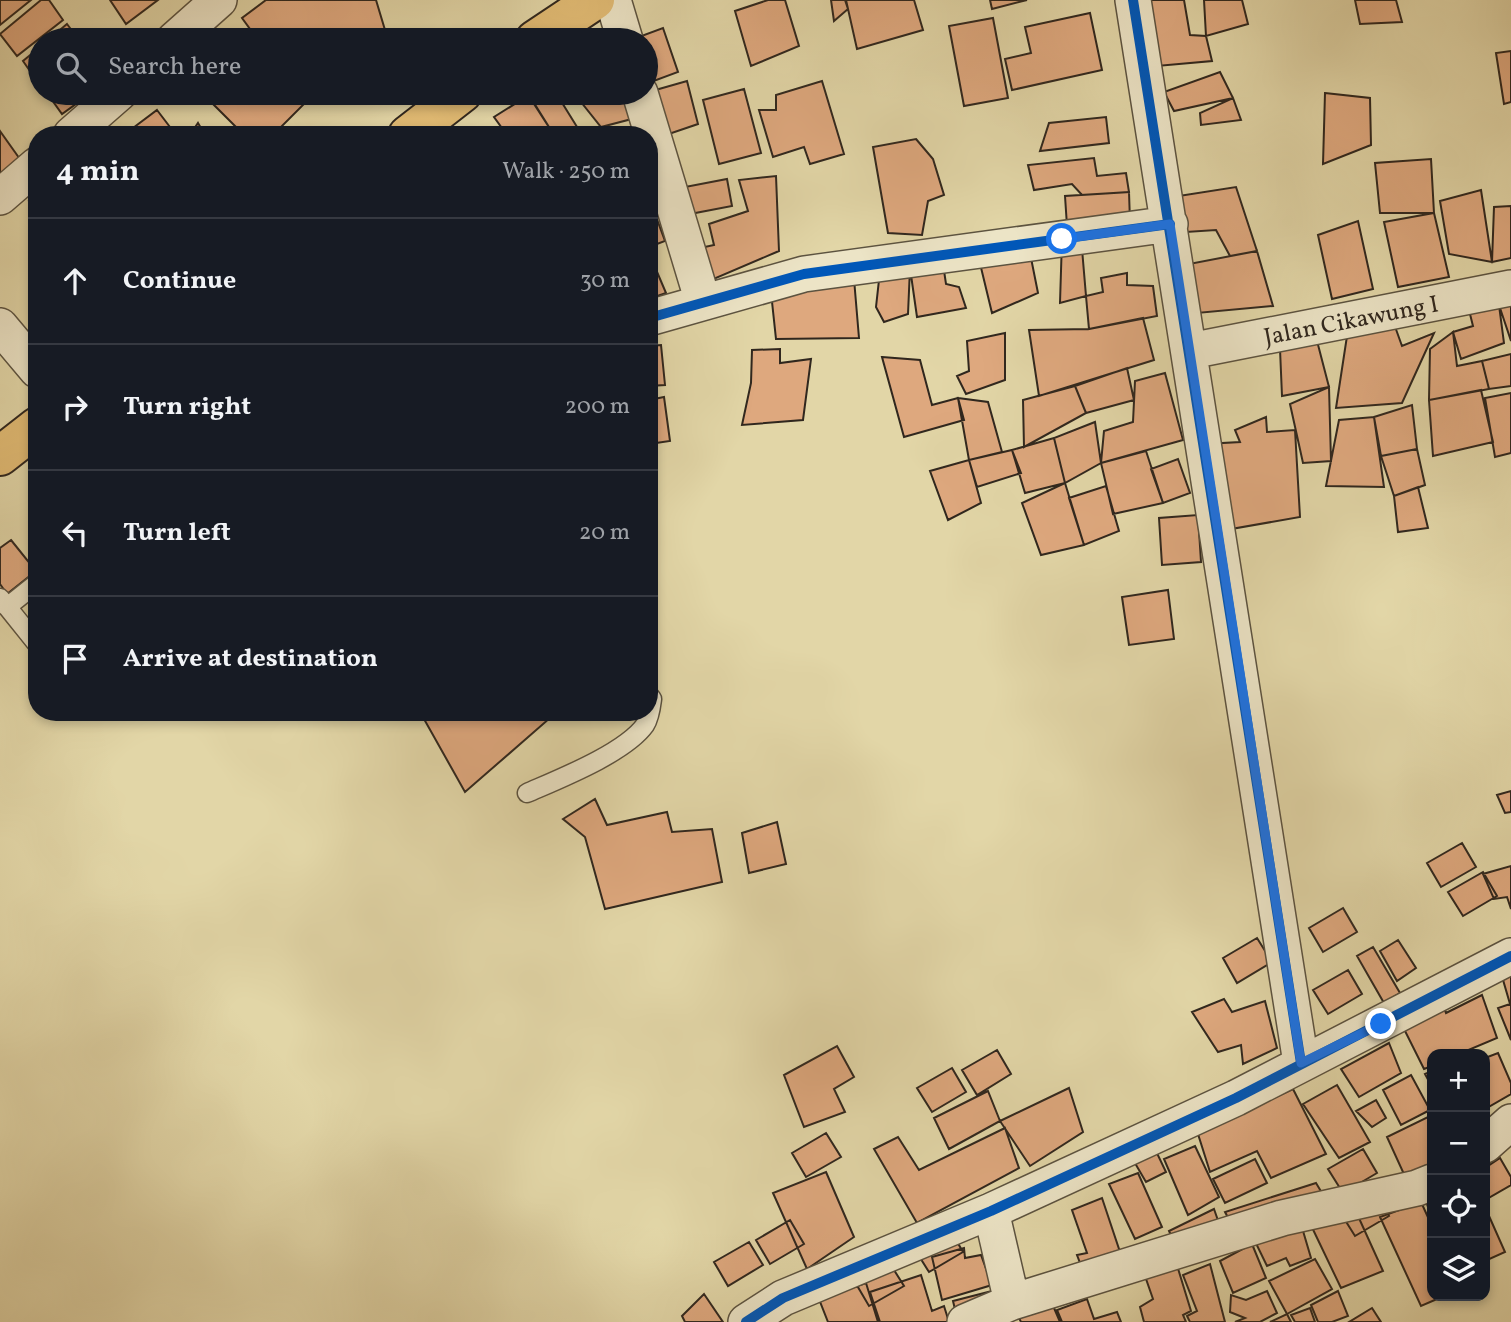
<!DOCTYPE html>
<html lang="en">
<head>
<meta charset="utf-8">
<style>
	body { margin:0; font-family:Vollkorn,serif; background:#242831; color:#f1f3f6 }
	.controls { position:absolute; right:21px; bottom:21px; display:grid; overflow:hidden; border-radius:14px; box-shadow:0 4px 10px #0003 }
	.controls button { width:63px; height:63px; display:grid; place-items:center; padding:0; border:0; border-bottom:2px solid #363941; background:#171b24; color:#f1f3f6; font:35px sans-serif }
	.stop { position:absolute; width:21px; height:21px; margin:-16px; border:5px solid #1a73e8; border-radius:50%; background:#fff }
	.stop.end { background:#1a73e8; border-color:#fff; box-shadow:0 2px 7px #0008 }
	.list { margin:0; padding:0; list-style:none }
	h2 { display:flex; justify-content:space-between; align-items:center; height:91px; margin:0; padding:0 28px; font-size:30px }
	h2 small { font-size:23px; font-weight:400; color:#9ea1a6 }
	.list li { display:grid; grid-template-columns:46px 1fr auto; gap:21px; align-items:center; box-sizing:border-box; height:126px; padding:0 28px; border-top:2px solid #363941 }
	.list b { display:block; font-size:26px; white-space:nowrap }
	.list em { font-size:23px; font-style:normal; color:#9ea1a6 }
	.icon { flex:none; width:38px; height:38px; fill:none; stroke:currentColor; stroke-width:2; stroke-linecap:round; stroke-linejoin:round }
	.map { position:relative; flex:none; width:1511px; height:1322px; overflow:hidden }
	.search { position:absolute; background:#171b24; box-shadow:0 4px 10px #0003; left:28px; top:28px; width:630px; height:77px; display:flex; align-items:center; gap:18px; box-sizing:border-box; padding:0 24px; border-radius:38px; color:#9ea1a6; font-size:26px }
	.panel { position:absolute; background:#171b24; box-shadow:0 4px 10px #0003; left:28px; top:126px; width:630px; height:595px; border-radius:28px }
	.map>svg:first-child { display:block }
</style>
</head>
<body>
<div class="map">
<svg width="1511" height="1322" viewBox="0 0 1511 1322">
	<rect width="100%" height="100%" fill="#e2d6a7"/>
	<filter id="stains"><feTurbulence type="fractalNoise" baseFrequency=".00286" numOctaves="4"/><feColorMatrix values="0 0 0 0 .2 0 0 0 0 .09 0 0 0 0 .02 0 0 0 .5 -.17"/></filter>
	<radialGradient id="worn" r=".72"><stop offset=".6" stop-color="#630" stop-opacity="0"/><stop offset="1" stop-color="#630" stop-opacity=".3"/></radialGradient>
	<path fill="#dea87e" stroke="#30271e" stroke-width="2" d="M0 0H31L0 25Z
		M41 0H49L63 20 17 56 0 34Z
		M110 0H158L126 24Z
		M266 0H376L388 40H258L242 18Z
		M768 0H785L799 46 751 66 735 11Z
		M831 0H845L848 9 834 21Z
		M846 0H914L923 30 857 49Z
		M990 0H1027L992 9Z
		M1145 0H1184L1190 35 1206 36 1212 61 1157 66Z
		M1204 0H1242L1248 24 1206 36Z
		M1355 0H1396L1402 22 1360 24Z
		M1090 13 1102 70 1012 90 1005 59 1031 53 1025 27Z
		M993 18 1008 98 964 106 949 26Z
		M67 24 79 40H48Z
		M663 28 678 72 651 82 646 66V40H637L636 38Z
		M412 30 416 40H399Z
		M40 47V83L39 84 23 61Z
		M1511 51V102L1504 104 1496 53Z
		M1220 72 1233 98 1174 111 1164 92Z
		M687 81 698 124 663 136 652 91Z
		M822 81 844 154 810 164 804 147 773 157 759 110H776V95Z
		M744 89 761 153 719 164 703 100Z
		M47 93H91L62 114Z
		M229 93H298L305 103 273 135H244L214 105Z
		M298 93H319L305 103Z
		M527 93H556L582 135H554Z
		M593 93H640L647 115 601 127 581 102Z
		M1325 93 1370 98 1371 145 1323 164Z
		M529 95 554 135H507L494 117Z
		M1233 98 1241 120 1201 125 1200 113Z
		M157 110 176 135H131L129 131Z
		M1106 117 1109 143 1040 151 1049 123Z
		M198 123 205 135H190Z
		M0 131 22 162 0 180Z
		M916 139 933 159 944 195 928 201 922 235 888 233 873 147Z
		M1094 158 1097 176 1126 173 1129 192 1082 195 1072 184 1034 190 1028 165Z
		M1431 159 1434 213H1380L1375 163Z
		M776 176 779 251 709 281 700 248 714 245 709 224 748 211 739 180Z
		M727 179 732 206 690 214 685 187Z
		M1236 187 1257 251 1230 256 1216 230 1186 232 1166 198Z
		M1481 190 1492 262 1449 254 1440 201Z
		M1129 192 1130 222 1067 226 1065 196Z
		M37 195V211L29 201Z
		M649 198 665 241 649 247Z
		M1511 206V258L1492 262 1494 207Z
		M1434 213 1449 277 1398 287 1384 222Z
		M1358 221 1373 289 1332 299 1318 235Z
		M1081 237 1086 296 1060 303 1062 239Z
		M1028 243 1038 293 992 313 977 251Z
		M1257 251 1273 306 1197 313 1189 264Z
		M649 253 666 293 649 299Z
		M943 264 946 284 959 287 966 308 917 317 910 268Z
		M853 267 859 338 776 339 770 283Z
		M910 268 908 314 884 322 876 307 880 271Z
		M1127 273V285L1153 286 1157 316 1089 329 1086 296 1103 292 1101 278Z
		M1511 301V341L1499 305Z
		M1499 305 1504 343 1461 359 1453 332 1473 326 1469 310Z
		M1143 318 1154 360 1039 396 1029 330 1089 329Z
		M1393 321 1402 346 1434 333 1402 403 1336 408 1347 336Z
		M1453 332 1457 366 1482 361 1489 389 1429 400 1430 349Z
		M1005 333V380L966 394 957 376 969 371 967 341Z
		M1316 337 1329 387 1282 396 1280 349Z
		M661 345 665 385 649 386V346Z
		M780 349V363L811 359 803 420 742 425 751 383 752 350Z
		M1511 354V386L1489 389 1482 361Z
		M882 357 920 360 932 405 958 398 964 420 904 437Z
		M1127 368 1134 400 1086 413 1075 386Z
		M1165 373 1183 440 1101 463 1104 431 1133 422 1135 381Z
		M1075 386 1086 413 1024 447 1023 400Z
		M1329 387 1331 461 1303 463 1290 404Z
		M1481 390 1493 442 1433 456 1429 400Z
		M1511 393V453L1495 457 1485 398Z
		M664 397 670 441 649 444V400Z
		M958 398 988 402 1002 452 969 460Z
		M1412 405 1417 449 1381 456 1374 417Z
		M1266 417 1267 432 1295 430 1300 517 1231 529 1205 444 1240 442 1235 430Z
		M1374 417 1384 487 1326 486 1339 420Z
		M1095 422 1101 463 1065 483 1054 438Z
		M1054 438 1065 483 1025 493 1012 450Z
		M1417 449 1425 485 1394 496 1381 456Z
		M1012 450 1021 473 977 487 969 460Z
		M1146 451 1163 503 1113 514 1101 463Z
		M1178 459 1190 493 1163 503 1151 469Z
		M969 460 981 503 948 520 930 471Z
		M1065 483 1084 545 1041 555 1022 503Z
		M1106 486 1119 531 1084 545 1069 498Z
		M1418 487 1428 528 1398 532 1394 496Z
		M1198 515 1201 562 1162 565 1159 518Z
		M11 540 36 571 7 594 0 584V548Z
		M1168 590 1174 639 1129 645 1122 597Z
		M432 712H545L550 718 465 792 424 719Z
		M1511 791V812L1505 813 1497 795Z
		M595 799 607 825 667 812 672 832 712 829 722 882 605 909 585 837 563 819Z
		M777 822 786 864 749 873 742 833Z
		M1462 843 1476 867 1441 887 1427 863Z
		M1511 866V909L1507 897 1494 899 1483 874Z
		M1483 872 1497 896 1463 916 1448 892Z
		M1343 908 1357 932 1323 952 1309 928Z
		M1257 938 1272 962 1237 983 1223 958Z
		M1398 940 1416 968 1397 981 1380 951Z
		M1373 947 1400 993 1384 1003 1357 956Z
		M1511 961V1040L1498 1008 1510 1004 1499 966Z
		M1348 970 1362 994 1328 1014 1313 990Z
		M1482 995 1497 1038 1459 1054H1432V1066L1424 1069 1399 1019 1441 1000 1446 1013Z
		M1224 999 1232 1012 1265 1001 1277 1048 1243 1064 1241 1045 1218 1052 1192 1012Z
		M1389 1043 1401 1073 1359 1097 1341 1069Z
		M837 1046 854 1077 834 1089 845 1112 804 1127 784 1075Z
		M997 1050 1011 1074 977 1095 962 1070Z
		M1498 1053 1511 1083V1094L1485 1109V1058Z
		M952 1068 966 1092 932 1112 917 1088Z
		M1432 1071V1087L1425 1074Z
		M1411 1075 1430 1110 1401 1125 1383 1090Z
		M1337 1085 1370 1142 1339 1158 1303 1104Z
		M1069 1088 1083 1132 1030 1166 1000 1121Z
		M1293 1089 1326 1154 1271 1178 1257 1151 1210 1172 1198 1134Z
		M988 1091 1000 1121 949 1149 934 1118Z
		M1376 1100 1386 1118 1372 1127 1356 1111Z
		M1432 1115V1174L1408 1183 1387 1137Z
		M1005 1128 1019 1168 917 1223 874 1149 898 1137 919 1170Z
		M826 1133 841 1157 806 1177 792 1153Z
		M1195 1146 1219 1197 1188 1215 1164 1159Z
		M1155 1149 1166 1172 1146 1182 1132 1158Z
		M1363 1149 1377 1173 1343 1193 1328 1169Z
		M1500 1158 1511 1177V1185L1485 1200V1168Z
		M1255 1159 1267 1183 1225 1203 1213 1179Z
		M826 1172 854 1237 807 1269 773 1193Z
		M1138 1173 1162 1227 1135 1239 1109 1184Z
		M1316 1183 1325 1198 1236 1232 1225 1212Z
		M1432 1185V1219L1422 1189Z
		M1375 1191 1389 1216 1355 1236 1340 1212Z
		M1102 1198 1123 1261 1085 1276 1077 1255 1087 1253 1072 1210Z
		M1421 1202 1432 1226V1296H1444L1421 1306 1380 1217Z
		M1353 1205 1383 1271 1341 1288 1308 1219Z
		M1214 1209 1222 1232 1178 1250 1169 1231Z
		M1298 1214 1311 1258 1290 1266 1286 1258 1267 1266 1250 1231Z
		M1489 1216 1505 1252 1485 1261V1217Z
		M790 1220 804 1244 770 1264 756 1240Z
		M949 1228 963 1252 929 1272 914 1248Z
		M749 1242 763 1265 728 1286 714 1262Z
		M1252 1244 1266 1278 1233 1293 1220 1261Z
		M964 1248 965 1258 981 1255 992 1285 942 1300 932 1257Z
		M1315 1259 1332 1289 1287 1314 1269 1281Z
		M889 1262 904 1286 869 1306 855 1282Z
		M1176 1262 1191 1311 1183 1315 1186 1322H1144L1140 1307 1153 1299 1145 1276Z
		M1210 1264 1225 1322H1190L1187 1316 1197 1311 1183 1275Z
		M921 1275 932 1311 944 1306 949 1322H880L870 1292Z
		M866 1283 878 1322H828L819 1299Z
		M992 1291 958 1322 953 1301Z
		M1267 1291 1277 1313 1260 1322H1235L1245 1318 1230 1312 1231 1295 1246 1300Z
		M1338 1291 1348 1316 1332 1322H1318L1311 1305Z
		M704 1294 723 1322H685L682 1316Z
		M1087 1299 1094 1319 1117 1312 1121 1322H1062L1057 1310Z
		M1051 1301 1060 1322H1021L1018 1316Z
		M1310 1308 1315 1322H1295L1291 1315Z
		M1372 1308 1381 1322H1349Z
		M1287 1314 1291 1322H1270Z"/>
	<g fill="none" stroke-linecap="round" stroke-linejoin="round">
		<defs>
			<path id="service" d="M0 598 37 644
				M7 607 37 583
				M527 793C559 779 625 753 645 725 650 717 651 707 652 699L649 695"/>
			<path id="minor" d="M613 0 625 40
				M1133 0 1301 1063
				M174 40 219 0
				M640 93 703 302
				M71 135 119 93
				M0 197 37 165
				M649 318 804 274 1170 224
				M0 326 37 370
				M1190 351 1511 288
				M1485 1145 1511 1122
				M991 1211 1012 1302
				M746 1322 783 1298 991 1211 1236 1098 1511 956
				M965 1322 1012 1302 1282 1218 1417 1188 1432 1182"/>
			<path id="primary" d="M535 40 595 0
				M408 135 462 93
				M0 456 37 427"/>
		</defs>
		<use href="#service" stroke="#5c5340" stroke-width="21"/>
		<use href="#minor" stroke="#5c5340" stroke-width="38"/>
		<use href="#primary" stroke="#30271e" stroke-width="42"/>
		<use href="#service" stroke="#ece4c6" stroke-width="18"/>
		<use href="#minor" stroke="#ece4c6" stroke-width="35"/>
		<use href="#primary" stroke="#e1bb74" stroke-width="38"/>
		<defs>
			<path id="cycleway" d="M1133 0 1301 1063
				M649 318 804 274 1170 224
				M746 1322 783 1298 991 1211 1236 1098 1511 956"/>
		</defs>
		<use href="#cycleway" stroke="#ece4c6" stroke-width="15"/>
		<use href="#cycleway" stroke="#0057b8" stroke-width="10"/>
	</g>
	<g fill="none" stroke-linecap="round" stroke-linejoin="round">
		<path stroke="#1a73e8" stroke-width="9" d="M1062 239 1170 224 1301 1063 1381 1024"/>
	</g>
	<g text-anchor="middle" stroke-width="5" stroke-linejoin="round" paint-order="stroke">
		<g font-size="24" fill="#30271e" stroke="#ece4c6">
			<text transform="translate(1351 320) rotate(-11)" y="8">Jalan Cikawung I</text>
		</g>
	</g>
	<rect width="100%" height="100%" filter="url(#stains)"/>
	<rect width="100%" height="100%" fill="url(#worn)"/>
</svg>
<div class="controls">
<button>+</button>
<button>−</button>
<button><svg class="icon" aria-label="locate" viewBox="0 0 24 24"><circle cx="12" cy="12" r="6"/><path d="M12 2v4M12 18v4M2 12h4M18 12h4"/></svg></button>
<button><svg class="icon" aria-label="layers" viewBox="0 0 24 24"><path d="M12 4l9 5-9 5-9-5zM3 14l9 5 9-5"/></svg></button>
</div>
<div class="stop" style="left:1062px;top:239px"></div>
<div class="stop end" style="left:1381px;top:1024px"></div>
<div class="search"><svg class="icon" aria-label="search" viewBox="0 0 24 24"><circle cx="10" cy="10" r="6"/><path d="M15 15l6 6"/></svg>Search here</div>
<section class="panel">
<h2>4 min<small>Walk · 250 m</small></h2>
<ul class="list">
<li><svg class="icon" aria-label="ahead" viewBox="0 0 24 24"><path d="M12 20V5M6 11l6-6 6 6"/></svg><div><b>Continue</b></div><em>30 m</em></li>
<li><svg class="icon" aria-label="right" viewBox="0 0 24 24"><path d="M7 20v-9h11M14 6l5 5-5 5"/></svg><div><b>Turn right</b></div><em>200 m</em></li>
<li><svg class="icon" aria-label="left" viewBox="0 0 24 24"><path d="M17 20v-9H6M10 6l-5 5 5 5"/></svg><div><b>Turn left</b></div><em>20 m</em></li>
<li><svg class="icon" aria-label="arrive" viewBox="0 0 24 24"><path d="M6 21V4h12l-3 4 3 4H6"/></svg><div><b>Arrive at destination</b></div></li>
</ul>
</section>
</div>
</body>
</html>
